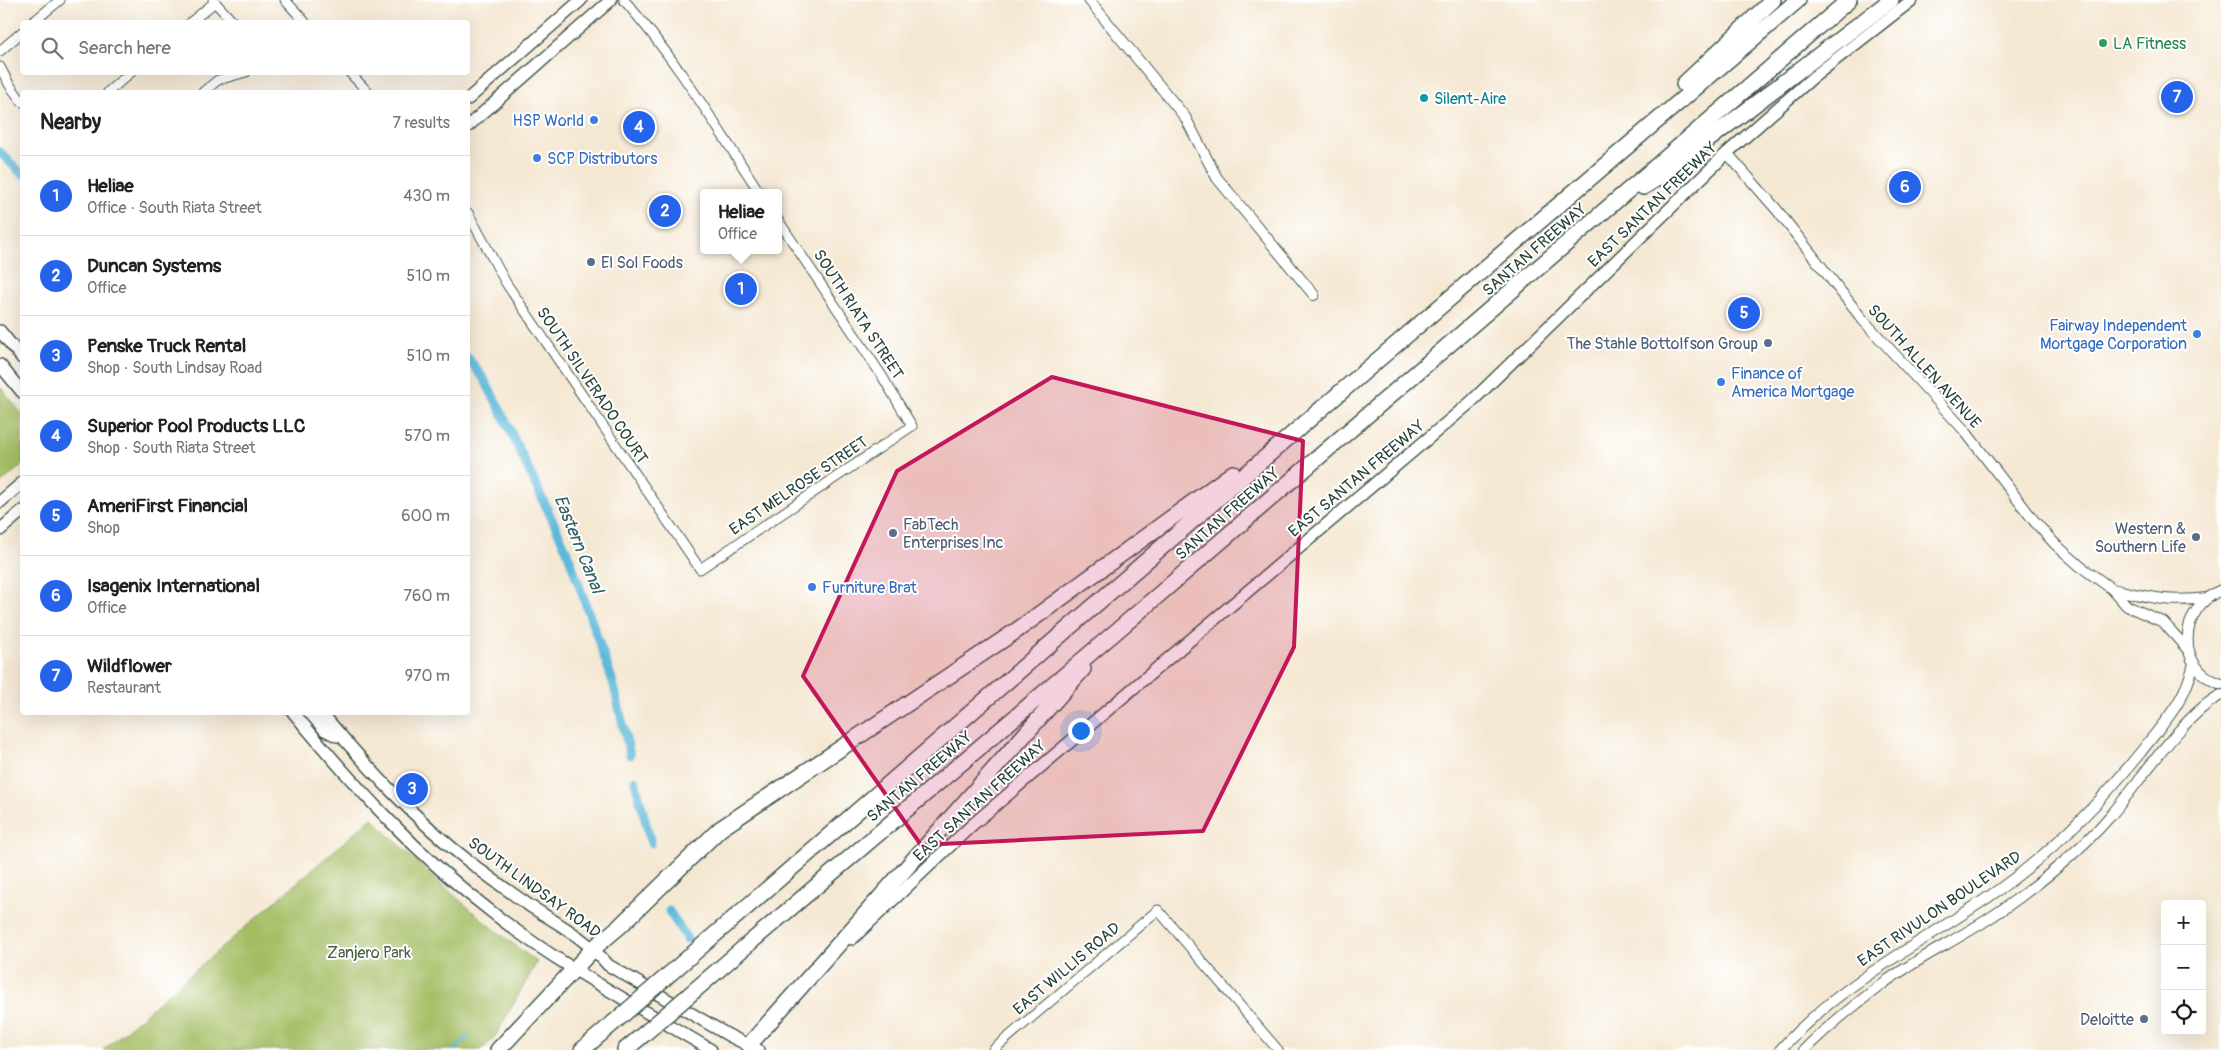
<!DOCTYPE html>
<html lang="en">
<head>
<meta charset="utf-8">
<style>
	body { margin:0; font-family:Pangolin,sans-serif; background:#f6f6f6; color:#202124 }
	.controls { position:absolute; right:15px; bottom:15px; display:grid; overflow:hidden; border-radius:5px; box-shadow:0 5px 20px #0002 }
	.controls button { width:45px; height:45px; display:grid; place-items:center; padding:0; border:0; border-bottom:1px solid #e0e0e0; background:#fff; color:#202124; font:25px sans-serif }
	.you { position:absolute; left:1080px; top:730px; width:18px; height:18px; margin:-12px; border:4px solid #fff; border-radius:50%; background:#1a73e8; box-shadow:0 0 0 8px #1a73e833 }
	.badge { display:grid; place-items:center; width:32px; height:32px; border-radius:50%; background:#2563eb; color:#fff; font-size:16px; font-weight:700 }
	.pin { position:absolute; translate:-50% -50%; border:2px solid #fff; box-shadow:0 1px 5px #0006 }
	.popup { position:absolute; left:700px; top:189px; width:82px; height:65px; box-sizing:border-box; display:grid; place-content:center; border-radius:5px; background:#fff; filter:drop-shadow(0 1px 4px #0005); font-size:16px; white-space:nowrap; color:#757577 }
	.popup b { font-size:19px; color:#202124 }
	.popup::after { content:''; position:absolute; left:50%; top:100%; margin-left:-10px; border:10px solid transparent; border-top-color:#fff }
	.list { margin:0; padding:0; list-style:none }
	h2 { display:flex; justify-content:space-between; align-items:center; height:65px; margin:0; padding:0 20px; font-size:21px }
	h2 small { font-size:16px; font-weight:400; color:#757577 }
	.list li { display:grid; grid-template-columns:32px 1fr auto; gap:15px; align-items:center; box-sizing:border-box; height:80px; padding:0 20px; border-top:1px solid #e0e0e0 }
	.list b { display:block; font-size:19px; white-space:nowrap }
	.list p { margin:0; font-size:16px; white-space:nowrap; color:#757577 }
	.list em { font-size:16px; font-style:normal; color:#757577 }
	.icon { flex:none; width:28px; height:28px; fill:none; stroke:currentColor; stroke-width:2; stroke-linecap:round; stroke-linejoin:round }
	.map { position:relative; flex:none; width:2221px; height:1050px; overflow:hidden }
	.search { position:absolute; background:#fff; box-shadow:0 5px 20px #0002; left:20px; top:20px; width:450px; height:55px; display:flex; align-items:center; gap:12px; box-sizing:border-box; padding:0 18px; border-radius:5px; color:#757577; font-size:19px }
	.panel { position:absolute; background:#fff; box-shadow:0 5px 20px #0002; left:20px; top:90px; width:450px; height:625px; border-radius:5px }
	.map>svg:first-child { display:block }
</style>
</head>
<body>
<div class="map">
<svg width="2221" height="1050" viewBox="0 0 2221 1050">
	<rect width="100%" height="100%" fill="#fff"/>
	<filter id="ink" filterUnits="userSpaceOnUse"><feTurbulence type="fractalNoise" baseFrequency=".02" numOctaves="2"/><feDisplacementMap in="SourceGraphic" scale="10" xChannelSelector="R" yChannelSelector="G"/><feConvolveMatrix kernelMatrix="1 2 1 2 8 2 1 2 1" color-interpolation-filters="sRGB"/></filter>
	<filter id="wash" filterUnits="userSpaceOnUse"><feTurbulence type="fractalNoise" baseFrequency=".0096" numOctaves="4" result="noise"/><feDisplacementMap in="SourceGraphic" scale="20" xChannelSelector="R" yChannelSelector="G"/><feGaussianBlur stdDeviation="1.12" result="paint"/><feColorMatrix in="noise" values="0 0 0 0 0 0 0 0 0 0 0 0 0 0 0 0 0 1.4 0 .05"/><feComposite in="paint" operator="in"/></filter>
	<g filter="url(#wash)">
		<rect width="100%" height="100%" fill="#f5e8d3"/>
		<path fill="#a4bd63" stroke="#627d4c" d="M0 387 22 414V465L0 484Z
			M372 818C424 870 478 919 537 962L495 1037 481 1050H103Z"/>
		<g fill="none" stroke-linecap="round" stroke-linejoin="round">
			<path stroke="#5cb9da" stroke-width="2.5" d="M453 1050 471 1034"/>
			<path stroke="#5cb9da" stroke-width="9" d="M0 152 22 174
				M468 358 484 379 500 409 567 551 613 682 630 755
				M635 780 651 843
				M669 911 687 939"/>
		</g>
	</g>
	<g filter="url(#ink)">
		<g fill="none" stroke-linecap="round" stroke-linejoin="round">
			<defs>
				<path id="minor" d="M213 0 233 22
					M285 0 305 22
					M624 0C676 59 717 128 760 193
					M33 22 60 0
					M191 22 215 2
					M0 51 22 32
					M0 67 9 84 22 102
					M349 72 368 92
					M108 92 131 72
					M203 92 218 80 246 72
					M468 213 506 283 700 569 912 426 882 376 778 220
					M993 1050 1158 910 1278 1050"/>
				<path id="tertiary" d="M1089 0 1185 117 1217 178 1314 295
					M1727 153 1777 210 1863 320 1965 431 2035 522 2055 544 2080 566 2112 589 2127 606 2163 622 2189 651
					M2112 589C2149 597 2168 603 2207 598
					M2221 590C2179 608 2174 668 2221 684
					M1780 1050C1838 985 1915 947 1987 898 2046 858 2095 809 2140 753 2164 722 2185 702 2194 663
					M1804 1050C1829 1025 1857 1003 1885 982 1916 960 1950 943 1982 923 2025 896 2079 853 2112 814 2139 782 2186 712 2221 695"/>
				<path id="secondary" d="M468 99 581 0
					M468 126 611 0
					M0 331 22 358
					M0 365 22 392
					M0 502 22 483
					M0 530 22 511
					M293 712C354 786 417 855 493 913 560 966 638 1006 711 1050
					M309 712 325 730 337 736
					M321 712C367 767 415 820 471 863 490 878 510 892 530 906 558 924 586 938 608 965L728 1035 758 1050
					M852 939 972 825 1471 402 1727 153 1812 78 1912 0"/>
				<path id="motorway" d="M1684 84 1773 0
					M1643 187 1661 176 1891 0
					M719 931 1372 365 1798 0
					M746 946 1119 629 1849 0
					M749 1045 1083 669
					M498 1050 594 948 620 926 720 829 1016 631 1233 473
					M582 1050 619 1018
					M625 1050 644 1034"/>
			</defs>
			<use href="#minor" stroke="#3f574c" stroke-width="11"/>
			<use href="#tertiary" stroke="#3f574c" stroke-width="12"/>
			<use href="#secondary" stroke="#3f574c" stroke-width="14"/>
			<use href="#motorway" stroke="#3f574c" stroke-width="18"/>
			<use href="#minor" stroke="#fff" stroke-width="9"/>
			<use href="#tertiary" stroke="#fff" stroke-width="10"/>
			<use href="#secondary" stroke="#fff" stroke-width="11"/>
			<use href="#motorway" stroke="#fff" stroke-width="15"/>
			<defs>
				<path id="motorway-bridge" d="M619 1018 719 931
					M644 1034 746 946"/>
			</defs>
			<use href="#motorway-bridge" stroke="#3f574c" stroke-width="18" stroke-linecap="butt"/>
			<use href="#motorway-bridge" stroke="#fff" stroke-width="15"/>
		</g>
	</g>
	<path fill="#c2185b" fill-opacity="0.2" stroke="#c2185b" stroke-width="4" stroke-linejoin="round" d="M1052 377 1303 441 1294 647 1203 831 921 845 803 676 897 471Z"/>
	<circle fill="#2e9e5b" stroke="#fff" stroke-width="2" cx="2103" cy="43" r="5"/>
	<circle fill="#0f9aa8" stroke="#fff" stroke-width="2" cx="1424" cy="98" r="5"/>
	<g fill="#3f7fe0" stroke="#fff" stroke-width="2">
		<circle cx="594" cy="120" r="5"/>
		<circle cx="537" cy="158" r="5"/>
		<circle cx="2197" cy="334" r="5"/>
		<circle cx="1721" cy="382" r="5"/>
		<circle cx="812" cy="587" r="5"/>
	</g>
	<g fill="#5c6f8a" stroke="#fff" stroke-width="2">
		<circle cx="591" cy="262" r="5"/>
		<circle cx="1768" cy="343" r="5"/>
		<circle cx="893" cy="533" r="5"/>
		<circle cx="2196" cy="537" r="5"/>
		<circle cx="2144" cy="1019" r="5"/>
	</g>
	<g text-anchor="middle" stroke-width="4" stroke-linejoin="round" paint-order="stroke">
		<g font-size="16" fill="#27864d" stroke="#fff" text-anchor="start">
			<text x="2113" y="49">LA Fitness</text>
		</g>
		<g font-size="16" fill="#0d838f" stroke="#fff" text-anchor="start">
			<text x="1434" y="104">Silent-Aire</text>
		</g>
		<g font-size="16" fill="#366cbe" stroke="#fff" text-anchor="start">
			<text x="584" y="126" text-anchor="end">HSP World</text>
			<text x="547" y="164">SCP Distributors</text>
			<text x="2187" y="331" text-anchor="end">Fairway Independent<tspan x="2187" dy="18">Mortgage Corporation</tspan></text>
			<text x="1731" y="379">Finance of<tspan x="1731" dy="18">America Mortgage</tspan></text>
			<text x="822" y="593">Furniture Brat</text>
		</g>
		<g font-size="16" fill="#1f3d34" stroke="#fff">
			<text transform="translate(1652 204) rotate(-44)" y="6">EAST SANTAN FREEWAY</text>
			<text transform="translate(1534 249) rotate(-41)" y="6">SANTAN FREEWAY</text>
			<text transform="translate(859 314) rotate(57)" y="6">SOUTH RIATA STREET</text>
			<text transform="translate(1925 366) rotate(48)" y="6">SOUTH ALLEN AVENUE</text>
			<text transform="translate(593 385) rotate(56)" y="6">SOUTH SILVERADO COURT</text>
			<text transform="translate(1356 478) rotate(-40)" y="6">EAST SANTAN FREEWAY</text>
			<text transform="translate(798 485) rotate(-34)" y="6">EAST MELROSE STREET</text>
			<text transform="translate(1227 513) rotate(-41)" y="6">SANTAN FREEWAY</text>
			<text transform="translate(919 776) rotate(-40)" y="6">SANTAN FREEWAY</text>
			<text transform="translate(979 800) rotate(-42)" y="6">EAST SANTAN FREEWAY</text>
			<text transform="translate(535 887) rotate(36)" y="6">SOUTH LINDSAY ROAD</text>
			<text transform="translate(1939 908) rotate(-34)" y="6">EAST RIVULON BOULEVARD</text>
			<text transform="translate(1066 968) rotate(-40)" y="6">EAST WILLIS ROAD</text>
		</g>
		<g font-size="16" fill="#4e5e75" stroke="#fff" text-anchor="end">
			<text x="601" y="268" text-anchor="start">El Sol Foods</text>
			<text x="1758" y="349">The Stahle Bottolfson Group</text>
			<text x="903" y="530" text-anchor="start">FabTech<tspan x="903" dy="18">Enterprises Inc</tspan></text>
			<text x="2186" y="534">Western &amp;<tspan x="2186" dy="18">Southern Life</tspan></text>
			<text x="2134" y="1025">Deloitte</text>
		</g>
		<g font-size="16" fill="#476342" stroke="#fff">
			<text x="369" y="958">Zanjero Park</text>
		</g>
		<g font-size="18" font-style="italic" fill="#316266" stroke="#fff">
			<text transform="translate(579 544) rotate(68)" y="6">Eastern Canal</text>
		</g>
	</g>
</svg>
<div class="controls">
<button>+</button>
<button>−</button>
<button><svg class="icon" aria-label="locate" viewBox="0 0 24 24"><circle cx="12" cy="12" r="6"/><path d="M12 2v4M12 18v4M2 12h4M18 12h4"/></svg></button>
</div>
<div class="you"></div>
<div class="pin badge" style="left:741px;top:289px">1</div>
<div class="popup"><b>Heliae</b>Office</div>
<div class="pin badge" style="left:665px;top:211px">2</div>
<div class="pin badge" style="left:412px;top:789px">3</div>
<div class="pin badge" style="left:639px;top:127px">4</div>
<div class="pin badge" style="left:1744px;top:313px">5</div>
<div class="pin badge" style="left:1905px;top:187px">6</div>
<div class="pin badge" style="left:2177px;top:97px">7</div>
<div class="search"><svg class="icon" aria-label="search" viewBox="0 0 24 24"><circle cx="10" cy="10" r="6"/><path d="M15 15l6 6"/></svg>Search here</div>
<section class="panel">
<h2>Nearby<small>7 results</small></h2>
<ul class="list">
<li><span class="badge">1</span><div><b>Heliae</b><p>Office · South Riata Street</p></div><em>430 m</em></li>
<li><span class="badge">2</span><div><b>Duncan Systems</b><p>Office</p></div><em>510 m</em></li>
<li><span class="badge">3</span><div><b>Penske Truck Rental</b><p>Shop · South Lindsay Road</p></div><em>510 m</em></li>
<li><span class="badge">4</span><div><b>Superior Pool Products LLC</b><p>Shop · South Riata Street</p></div><em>570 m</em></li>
<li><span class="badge">5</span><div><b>AmeriFirst Financial</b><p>Shop</p></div><em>600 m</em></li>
<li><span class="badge">6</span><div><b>Isagenix International</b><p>Office</p></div><em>760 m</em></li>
<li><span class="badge">7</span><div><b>Wildflower</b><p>Restaurant</p></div><em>970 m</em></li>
</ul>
</section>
</div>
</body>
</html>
